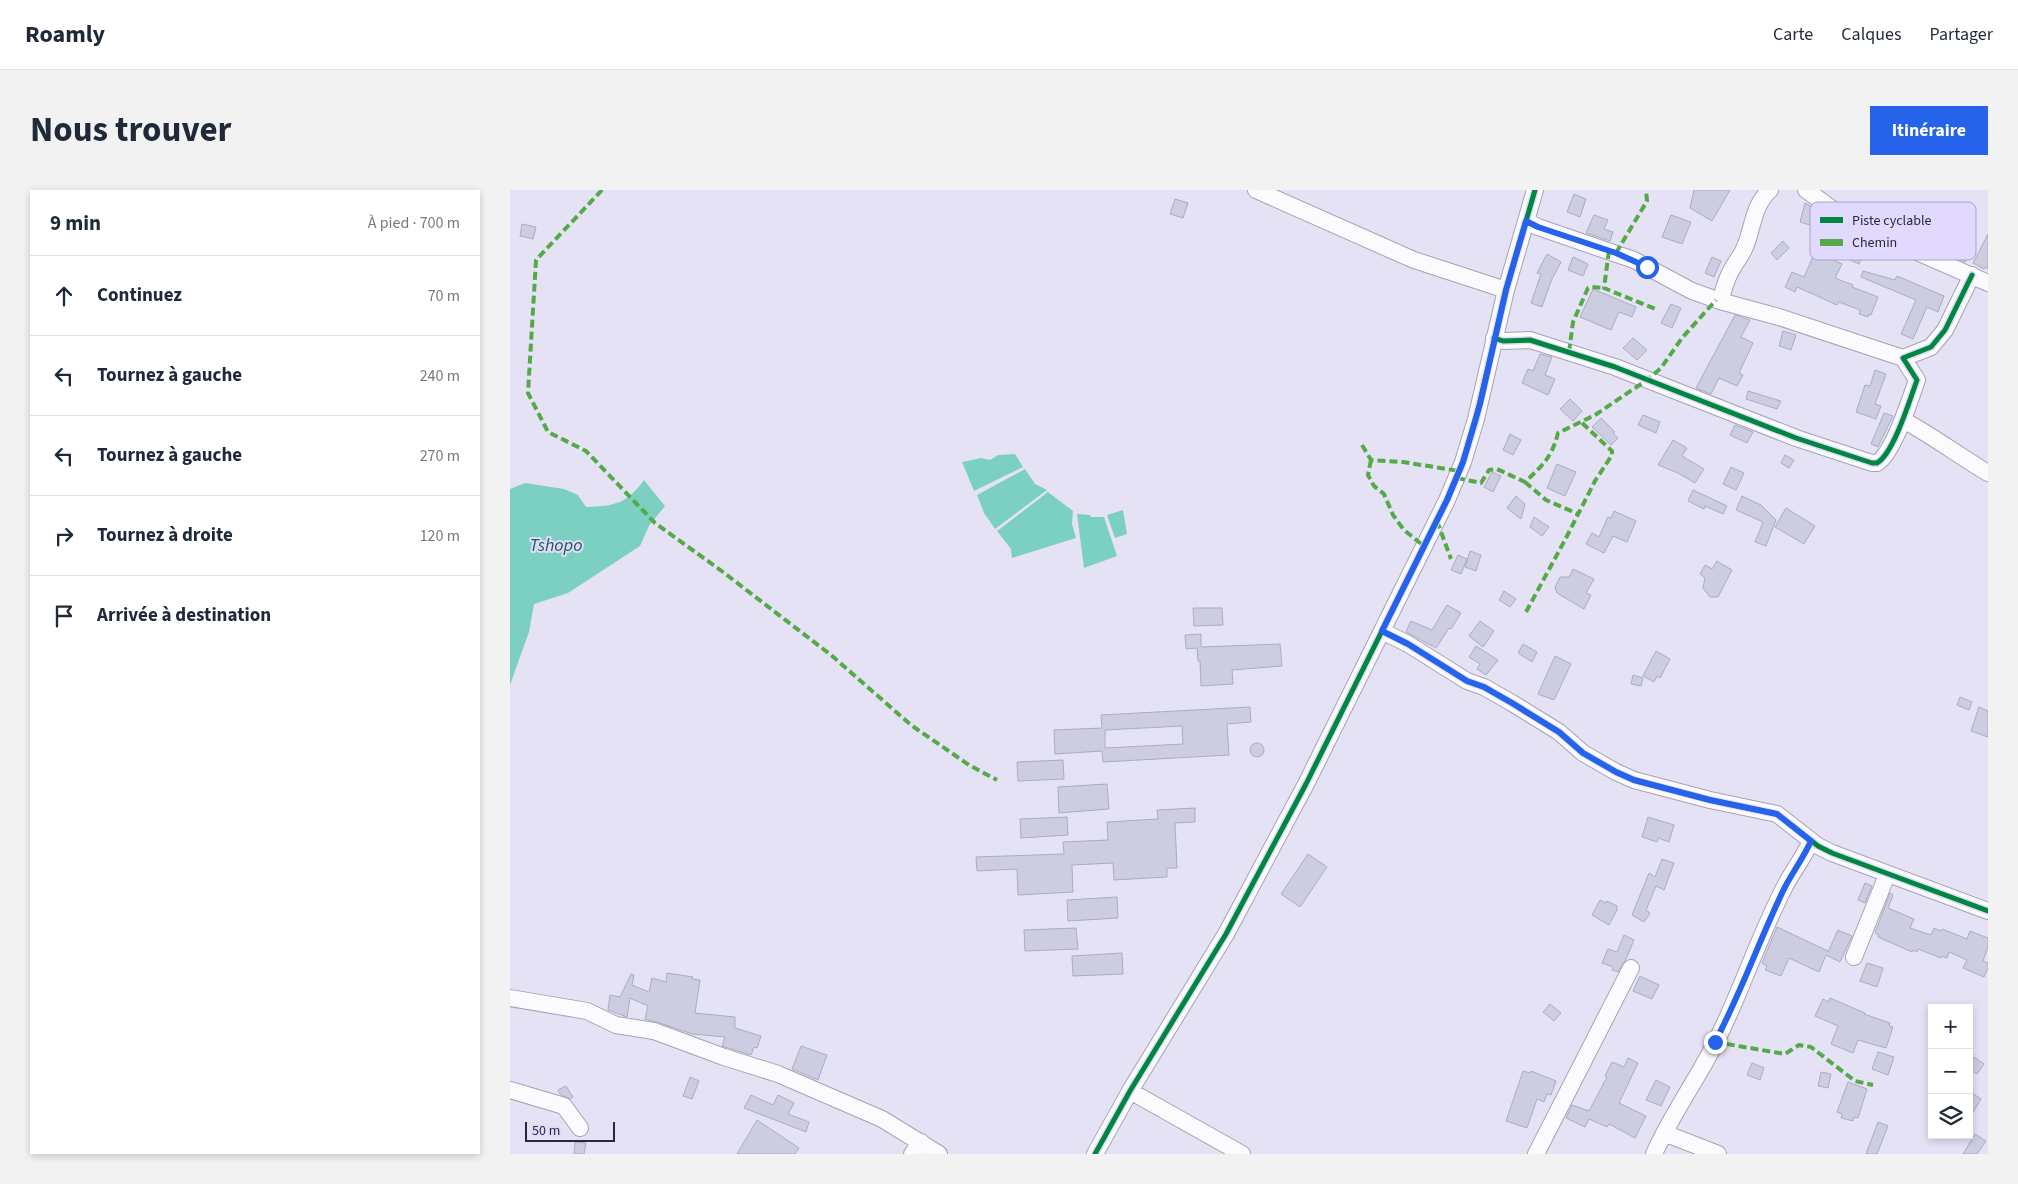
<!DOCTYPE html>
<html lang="fr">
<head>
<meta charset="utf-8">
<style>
	body { margin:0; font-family:"Source Sans 3",sans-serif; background:#f2f2f3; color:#1f2937 }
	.controls { position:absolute; right:15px; bottom:15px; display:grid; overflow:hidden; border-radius:0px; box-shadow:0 2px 8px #0003 }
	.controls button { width:45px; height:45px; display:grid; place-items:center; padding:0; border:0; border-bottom:1px solid #e0e1e3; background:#fff; color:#1f2937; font:25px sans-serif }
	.scale { position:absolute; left:15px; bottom:12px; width:90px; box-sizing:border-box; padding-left:5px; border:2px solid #2c273d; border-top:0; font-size:14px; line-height:18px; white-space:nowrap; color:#2c273d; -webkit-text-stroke:4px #e1dafe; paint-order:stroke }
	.stop { position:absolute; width:15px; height:15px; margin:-11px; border:4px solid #2563eb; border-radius:50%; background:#fff }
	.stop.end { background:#2563eb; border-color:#fff; box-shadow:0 1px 5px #0008 }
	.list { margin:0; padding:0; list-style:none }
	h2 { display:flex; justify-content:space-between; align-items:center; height:65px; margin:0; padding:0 20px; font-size:21px }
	h2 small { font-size:16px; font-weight:400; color:#747a83 }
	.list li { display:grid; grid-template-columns:32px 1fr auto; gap:15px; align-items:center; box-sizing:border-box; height:80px; padding:0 20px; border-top:1px solid #e0e1e3 }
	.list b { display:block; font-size:19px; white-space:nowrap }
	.list em { font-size:16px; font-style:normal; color:#747a83 }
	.icon { flex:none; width:28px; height:28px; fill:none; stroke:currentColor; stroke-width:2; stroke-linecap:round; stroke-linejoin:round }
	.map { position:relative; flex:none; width:1478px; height:964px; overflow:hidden; border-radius:0px }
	header { display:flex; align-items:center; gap:30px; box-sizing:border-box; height:70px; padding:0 25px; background:#fff; border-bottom:1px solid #e0e1e3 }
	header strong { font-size:24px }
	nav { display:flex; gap:28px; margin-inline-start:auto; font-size:18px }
	.intro { display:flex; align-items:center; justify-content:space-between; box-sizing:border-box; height:120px; padding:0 30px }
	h1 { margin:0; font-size:35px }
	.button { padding:12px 22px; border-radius:0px; background:#2563eb; color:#fff; font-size:18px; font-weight:700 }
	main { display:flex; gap:30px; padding:0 30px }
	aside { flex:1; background:#fff; border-radius:0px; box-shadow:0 2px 8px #0003 }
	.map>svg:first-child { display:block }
</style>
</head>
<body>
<header>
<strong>Roamly</strong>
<nav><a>Carte</a><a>Calques</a><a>Partager</a></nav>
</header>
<div class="intro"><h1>Nous trouver</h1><a class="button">Itinéraire</a></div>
<main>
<aside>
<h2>9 min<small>À pied · 700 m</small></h2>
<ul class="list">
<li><svg class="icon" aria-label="ahead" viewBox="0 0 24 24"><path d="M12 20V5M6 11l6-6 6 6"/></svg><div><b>Continuez</b></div><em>70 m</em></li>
<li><svg class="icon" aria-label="left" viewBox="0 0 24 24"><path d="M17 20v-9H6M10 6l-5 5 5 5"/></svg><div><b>Tournez à gauche</b></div><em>240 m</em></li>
<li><svg class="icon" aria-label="left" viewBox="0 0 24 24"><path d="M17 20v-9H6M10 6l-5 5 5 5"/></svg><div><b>Tournez à gauche</b></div><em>270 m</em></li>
<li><svg class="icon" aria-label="right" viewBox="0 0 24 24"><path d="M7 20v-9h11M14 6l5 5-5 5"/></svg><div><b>Tournez à droite</b></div><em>120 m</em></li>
<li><svg class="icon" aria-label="arrive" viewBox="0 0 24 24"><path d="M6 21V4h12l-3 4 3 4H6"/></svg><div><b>Arrivée à destination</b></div></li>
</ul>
</aside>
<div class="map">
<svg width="1478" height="964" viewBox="0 0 1478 964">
	<rect width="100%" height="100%" fill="#e6e2f6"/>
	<path fill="#7cd0c2" d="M505 264 513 277 464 301 452 272 471 268 480 270 488 265Z
		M515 279 525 294 537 300 485 339 474 323 467 305Z
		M134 290 155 316 139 336 130 356 58 403 24 414 19 442 0 495V299L15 293 54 299 68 305 76 317C104 316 117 314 134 290Z
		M538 302 563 321 562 334 566 348 502 368 501 359 487 341Z
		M613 320 617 344 605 348 597 325Z
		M567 324 580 325 581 327H594L607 366 574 378Z"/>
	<path fill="#cccde1" stroke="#abacbf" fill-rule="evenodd" d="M1184 0H1220L1202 31 1180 18Z
		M1064 4 1076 9 1070 27 1057 22Z
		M665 9 678 13 673 28 660 24Z
		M1295 13 1304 18 1300 35 1290 32Z
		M1084 25 1098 30 1094 39 1103 42 1100 51 1076 43Z
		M1161 25 1181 32 1172 54 1152 47Z
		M12 34 26 37 23 49 10 46Z
		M1478 44V79L1475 77 1474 79 1463 73Z
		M1336 48 1356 56 1349 74 1329 65Z
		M1273 51 1279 58 1267 70 1261 63Z
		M1438 58 1457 67 1455 72 1436 64Z
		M1305 62 1332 74 1325 88 1343 95 1342 97 1368 107 1361 125 1359 124 1358 127 1349 124 1350 120 1329 112 1327 115 1287 97 1285 102 1275 97 1282 82 1294 87Z
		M1037 64 1051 72 1041 91 1032 117 1021 113 1031 84 1027 83Z
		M1063 67 1078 74 1073 86 1058 80Z
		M1202 67 1211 71 1204 87 1195 83Z
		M1353 81 1385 90 1387 86 1434 106 1428 122 1417 117 1403 149 1391 144 1406 110 1351 87Z
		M1083 99 1126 117 1122 127 1109 122 1101 140 1070 127Z
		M1161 114 1171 118 1162 138 1151 133Z
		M1225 125 1240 130 1231 147 1243 153 1229 183 1233 185 1227 196 1209 188 1201 204 1186 198Z
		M1273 141 1286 145 1281 160 1269 156Z
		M1123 148 1137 160 1127 170 1113 158Z
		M1030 164 1042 167 1035 185 1045 189 1038 205 1012 193 1018 179 1023 181Z
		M1365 180 1376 184 1365 214 1371 216 1366 229 1346 222 1355 195 1360 196Z
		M1238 201 1271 211 1267 219 1236 209Z
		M1060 209 1072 221 1063 231 1050 219Z
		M1374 223 1383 226 1368 257 1361 254Z
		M1133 225 1150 232 1146 243 1128 235Z
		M1091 228 1105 242 1103 243 1108 248 1101 255 1082 237Z
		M1225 235 1243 242 1237 253 1220 245Z
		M1000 244 1011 250 1003 265 993 260Z
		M1163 250 1177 258 1172 266 1194 279 1185 293 1168 283 1148 275Z
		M1275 265 1284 270 1279 278 1271 273Z
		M1047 274 1066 282 1055 306 1037 298Z
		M1221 277 1234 283 1226 300 1213 294Z
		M982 282 991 286 983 302 974 297Z
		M1183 300 1217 316 1213 324 1195 316 1194 319 1178 311Z
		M1006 306 1015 314 1011 329 997 318Z
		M1232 306 1251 315 1266 330 1256 356 1245 352 1253 332 1226 320Z
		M1276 318 1305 336 1294 354 1265 337Z
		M1104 321 1126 331 1117 352 1103 346 1094 363 1076 354 1082 343 1089 347 1098 327 1101 328Z
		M1024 327 1039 337 1032 346 1020 337Z
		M960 361 971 365 966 381 955 377Z
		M948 365 957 369 951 384 941 380Z
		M1207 371 1222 380 1208 407H1200L1193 398 1195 388 1190 384 1195 375 1202 379Z
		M1063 379 1084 389 1076 403 1081 405 1074 419 1047 403 1045 397 1050 387H1059Z
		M994 401 1006 409 1000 417 989 410Z
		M937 415 951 423 941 439 939 438 926 458 896 442 901 431 922 440Z
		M683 418H712L713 435 684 436Z
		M970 431 984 441 973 457 959 446Z
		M691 444V457L770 454 772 476 722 480 723 494 691 496 690 471H688L687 458 676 459 675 445Z
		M1013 454 1027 462 1022 472 1008 463Z
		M966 456 988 470 976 485 967 479 970 474 959 467Z
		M1146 461 1160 469 1150 488 1147 486 1144 492 1133 486Z
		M1045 466 1061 474 1044 510 1028 504Z
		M1123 485 1133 488 1131 496 1121 494Z
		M1450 507 1462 512 1459 520 1447 515Z
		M740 517 741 532 717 534 719 565 593 572 592 561 545 564 544 540 592 538 591 525ZM672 536 673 554 595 558V540Z
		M1469 517 1478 521V547L1461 541Z
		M740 560a7 7 0 1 1 14 0a7 7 0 1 1-14 0Z
		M553 570 554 589 508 591 507 572Z
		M597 594 599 619 549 623 548 597Z
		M685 618V632L665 633 667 678H657V687L604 690 603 673 562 675 563 702 508 705 507 679 467 681 466 667 554 664 553 652 598 650 597 632 648 629 647 620Z
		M557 627 558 645 511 648 510 629Z
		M1138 627 1164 635 1159 652 1148 648 1147 652 1132 647Z
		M798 664 817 677 790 717 771 704Z
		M1152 669 1164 673 1154 700 1146 696 1136 720 1140 723 1134 732 1122 725 1139 683 1145 687Z
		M1355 693 1362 696 1355 713 1348 710Z
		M1380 703 1383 705 1378 718 1404 729 1400 738 1421 745 1424 738 1431 741 1432 739 1457 749 1460 741 1478 748V757L1473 771 1478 773V778L1474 787 1453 778 1457 770 1439 762 1437 768 1432 766 1431 768 1408 759 1407 762 1403 760 1402 762 1368 747 1369 745 1365 743Z
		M607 707 608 728 558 731 557 710Z
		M1090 710 1096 713 1097 711 1107 716V720L1099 735 1082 725Z
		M1267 737 1318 761V762L1328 740 1342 746 1330 772 1316 765 1309 782 1279 768 1271 786 1255 780 1257 776 1252 773Z
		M566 738 568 759 515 761 514 740Z
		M1114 745 1124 750 1116 769 1108 782 1102 780 1103 777 1092 773 1098 759 1107 762Z
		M612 763 613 784 563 786 562 766Z
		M1357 773 1373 778 1367 797 1350 791Z
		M157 783 183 787 182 789 190 790 185 823 225 827V838L251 846 247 858 244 857 241 865 212 856 215 847 182 844 147 832 135 829 138 816 120 808 117 827 98 820 100 805 110 807 121 784 124 785 122 795 139 802 142 788 156 792Z
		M1130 786 1149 795 1142 809 1123 801Z
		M1320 808 1355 823 1354 824 1380 833 1379 836 1383 837 1376 858 1348 850 1343 863 1321 854 1328 836 1305 826 1313 809 1319 812Z
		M1040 814 1051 823 1044 831 1033 822Z
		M291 856 317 865 308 890 282 879Z
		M1368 862 1384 867 1378 885 1362 879Z
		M1464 867 1474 874 1467 884 1459 879V873Z
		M1118 868 1128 873 1109 913 1136 926 1125 948 1099 934 1097 937 1079 929 1075 937 1056 928 1062 915 1079 921 1097 887 1095 886 1102 872 1114 877Z
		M1242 873 1254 878 1250 890 1237 885Z
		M1013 881 1020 883 1021 881 1046 891 1041 905 1037 904 1034 912 1027 909 1017 938 996 931Z
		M1311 882 1321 884 1318 898 1308 896Z
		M180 887 189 891 182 909 173 906Z
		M1146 890 1160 897 1151 916 1136 910Z
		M1338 892 1357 899 1348 928 1344 927 1343 931 1331 928 1332 924 1327 922Z
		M56 896 63 907 60 909 50 904 48 900Z
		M1459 901 1471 909 1459 929Z
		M241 905 263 915 268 905 284 913 278 924 299 932 296 942 234 918Z
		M247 930 289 958 285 964H227Z
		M1368 932 1378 936 1367 964H1356Z
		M1465 944 1476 951 1467 964H1453Z
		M65 952 76 953 74 964H64Z"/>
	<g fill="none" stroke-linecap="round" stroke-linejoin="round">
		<defs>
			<path id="minor" d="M746 0 904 70 996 100
				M1296 0 1343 34 1478 93
				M1016 31 1028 37 1124 70 1182 101 1210 111 1269 127 1393 168
				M1210 111C1213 103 1215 93 1219 85 1223 75 1231 67 1235 57 1243 38 1243 15 1260 0
				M984 148 993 151 1020 150 1105 177 1286 248 1362 273H1367C1384 263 1400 209 1407 190L1393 168 1421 157 1435 140 1462 85
				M1393 230C1423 246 1449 266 1478 283
				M872 441 898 454 957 491 974 497 1002 513 1049 542 1073 563 1106 582 1124 590 1200 610 1267 624 1308 656 1322 663 1478 721
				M1344 767 1377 685
				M0 808 77 821 106 835 144 841 214 867 268 884 372 929 429 964
				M0 900 54 916 70 938
				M620 901 732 964
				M1154 943 1208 964
				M402 964 411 952
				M585 964 620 901 716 744 796 594 937 310 953 272 966 229 996 100 1025 0
				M1026 964 1121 778
				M1144 964C1158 932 1177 904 1194 874 1226 818 1244 757 1273 700 1281 683 1293 669 1301 651"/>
		</defs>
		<use href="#minor" stroke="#a6a2b5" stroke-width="18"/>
		<use href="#minor" stroke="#fbfbfe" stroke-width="16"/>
		<path stroke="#54aa46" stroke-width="4" stroke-dasharray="8 4" stroke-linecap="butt" d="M92 0 26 70 18 203 38 242 76 261 145 333 213 382 321 465 401 535 459 575 487 590
			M1099 61 1094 98 1148 120
			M1106 63 1137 11 1136 0
			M1059 162 1063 132 1078 98 1081 97 1094 98
			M852 255 861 270 893 272 949 281
			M861 270 858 285 864 296 874 304 883 325 894 340 914 356
			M947 288 971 293 979 280 987 279 1015 292C1033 275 1042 267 1048 243L1085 225 1137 190 1151 178 1172 148 1206 110
			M1015 292 1036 310 1068 324
			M927 331 941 369
			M1016 422 1056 348 1085 291 1102 265V261L1071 232
			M1205 852 1275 864 1289 855 1301 857 1345 891 1363 895"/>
		<defs>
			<path id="cycleway" d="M984 148 993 151 1020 150 1105 177 1286 248 1362 273H1367C1384 263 1400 209 1407 190L1393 168 1421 157 1435 140 1462 85
				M872 441 898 454 957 491 974 497 1002 513 1049 542 1073 563 1106 582 1124 590 1200 610 1267 624 1308 656 1322 663 1478 721
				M585 964 620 901 716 744 796 594 937 310 953 272 966 229 996 100 1025 0"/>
		</defs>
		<use href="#cycleway" stroke="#e1dafe" stroke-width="8"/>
		<use href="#cycleway" stroke="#00873e" stroke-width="5"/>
	</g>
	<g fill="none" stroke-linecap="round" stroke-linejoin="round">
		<path stroke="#2563eb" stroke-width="6" d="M1137 77 1106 63 1028 37 1016 31 996 100 970 214 953 272 937 310 872 441 898 454 957 491 974 497 1002 513 1049 542 1073 563 1106 582 1124 590 1200 610 1267 624 1301 651C1293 669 1281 684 1273 701 1249 751 1231 803 1205 852"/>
	</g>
	<g text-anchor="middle" stroke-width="4" stroke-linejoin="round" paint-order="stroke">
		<g font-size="18" font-style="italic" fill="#1c5e4f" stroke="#e1dafe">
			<text x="46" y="361">Tshopo</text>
		</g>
	</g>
	<rect x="1300" y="12" width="166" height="58" rx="8" fill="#e1dafe" stroke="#aba4c4" stroke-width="1"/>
	<rect x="1310" y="27" width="23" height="6" fill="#00873e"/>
	<rect x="1310" y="49" width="23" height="7" fill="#54aa46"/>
	<g font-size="14" fill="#2c273d">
		<text x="1342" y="35">Piste cyclable</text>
		<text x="1342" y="57">Chemin</text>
	</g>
</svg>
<div class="controls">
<button>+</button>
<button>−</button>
<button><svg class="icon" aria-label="layers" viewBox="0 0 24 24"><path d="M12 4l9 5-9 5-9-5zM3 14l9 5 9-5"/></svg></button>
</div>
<div class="scale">50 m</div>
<div class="stop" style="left:1137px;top:77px"></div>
<div class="stop end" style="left:1205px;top:852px"></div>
</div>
</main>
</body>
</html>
